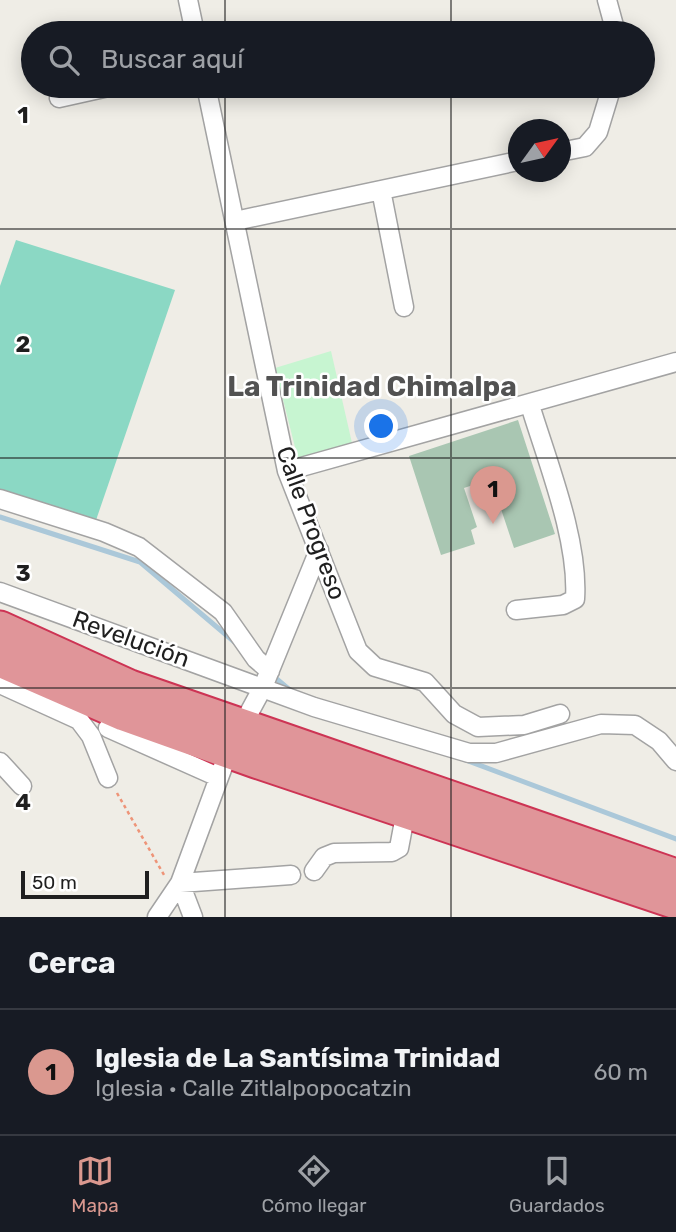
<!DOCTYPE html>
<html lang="es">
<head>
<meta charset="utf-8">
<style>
	body { margin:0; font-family:Rubik,sans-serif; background:#20242c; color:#f1f3f6 }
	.compass { position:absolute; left:508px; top:119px; width:63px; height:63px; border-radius:50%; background:#171b24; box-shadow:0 4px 18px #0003; rotate:57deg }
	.scale { position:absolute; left:21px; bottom:18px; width:128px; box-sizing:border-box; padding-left:7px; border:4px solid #1f1f1f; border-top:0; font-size:19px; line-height:24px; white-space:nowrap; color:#1f1f1f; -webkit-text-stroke:5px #fff; paint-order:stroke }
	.you { position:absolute; left:382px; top:427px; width:24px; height:24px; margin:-18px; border:5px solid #fff; border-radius:50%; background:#1a73e8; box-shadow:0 0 0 10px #1a73e833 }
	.badge { display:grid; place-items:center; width:46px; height:46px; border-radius:50%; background:#da988f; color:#111; font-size:23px; font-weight:700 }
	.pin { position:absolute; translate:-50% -58px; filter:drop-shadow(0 2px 4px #0008) }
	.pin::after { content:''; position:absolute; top:37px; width:24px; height:21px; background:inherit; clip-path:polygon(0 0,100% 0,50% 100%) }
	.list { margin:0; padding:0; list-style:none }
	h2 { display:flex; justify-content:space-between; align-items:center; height:91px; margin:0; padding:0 28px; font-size:30px }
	h2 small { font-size:23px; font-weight:400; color:#9ea1a6 }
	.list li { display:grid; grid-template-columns:46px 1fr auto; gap:21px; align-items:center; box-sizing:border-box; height:126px; padding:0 28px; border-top:2px solid #363941 }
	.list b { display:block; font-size:26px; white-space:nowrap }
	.list p { margin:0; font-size:23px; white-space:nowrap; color:#9ea1a6 }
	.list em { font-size:23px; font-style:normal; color:#9ea1a6 }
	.icon { flex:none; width:38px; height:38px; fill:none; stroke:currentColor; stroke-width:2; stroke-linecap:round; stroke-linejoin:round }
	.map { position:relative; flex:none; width:676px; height:917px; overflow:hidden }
	.search { position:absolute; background:#171b24; box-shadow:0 4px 18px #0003; left:21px; right:21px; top:21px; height:77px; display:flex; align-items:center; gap:18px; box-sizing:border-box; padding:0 24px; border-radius:38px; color:#9ea1a6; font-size:26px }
	.sheet { height:217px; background:#171b24 }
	nav { display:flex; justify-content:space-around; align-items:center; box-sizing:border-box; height:98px; border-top:2px solid #363941; background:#171b24; font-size:19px; color:#9ea1a6 }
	nav a { display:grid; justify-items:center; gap:4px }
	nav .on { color:#da988f }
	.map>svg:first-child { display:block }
</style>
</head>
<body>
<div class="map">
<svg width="676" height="917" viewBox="0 0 676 917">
	<rect width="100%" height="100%" fill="#efede6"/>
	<path fill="#a9c6b2" d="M518 420 555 534 514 548 491 479 464 488 477 527 471 530 475 544 441 555 409 456Z"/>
	<path fill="#c7f5d1" d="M331 351 352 443 298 459 275 368Z"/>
	<path fill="#8bd8c4" d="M16 240 175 290 94 526 0 494V286Z"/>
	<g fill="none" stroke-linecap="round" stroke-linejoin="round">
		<path stroke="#abc8d9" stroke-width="5" d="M0 517 140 562 238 645
			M272 675 291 691
			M463 759 676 839"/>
		<defs>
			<path id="minor" d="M188 0 195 33
				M607 0 616 33
				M206 86 287 471 358 651 375 667 425 682 454 714 478 727 524 725 560 714
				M59 98 113 86
				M560 152 585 147 598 132 612 86
				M381 190 404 307
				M235 221 518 161
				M287 471 676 362
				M0 499 104 532 139 547 223 612 256 659 270 671
				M0 592 314 707 469 753H496L601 724 635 725 659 741 676 761
				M516 610 563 605 575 599C579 540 547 461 530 405
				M0 684 79 720 91 736 108 778
				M250 711 263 687 319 550
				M108 728 218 777
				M0 762 22 786
				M314 871 324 857 334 853 392 852 399 848 406 811
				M157 917 180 883 224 764
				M193 917 180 883 291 875"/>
			<path id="motorway" d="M0 628 130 687 676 876
				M0 660 124 714 256 761 676 902"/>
		</defs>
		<use href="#minor" stroke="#a3a3a3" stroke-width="21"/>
		<use href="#motorway" stroke="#cd3454" stroke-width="37"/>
		<path stroke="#ee9478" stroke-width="2.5" stroke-dasharray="3.5 3.5" stroke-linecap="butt" d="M117 793 164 875"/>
		<use href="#minor" stroke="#fff" stroke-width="18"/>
		<use href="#motorway" stroke="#e09599" stroke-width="33"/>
	</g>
	<path fill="none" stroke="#1f1f1f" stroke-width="2" stroke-opacity="0.55" d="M225 0V33M451 0V33M225 86V917M451 86V917M0 229H676M0 458H676M0 688H676"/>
	<g text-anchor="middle" stroke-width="5" stroke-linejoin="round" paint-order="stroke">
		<g font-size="24" fill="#1f1f1f" stroke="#fff">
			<text transform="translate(311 523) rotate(70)" y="8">Calle Progreso</text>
			<text transform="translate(131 639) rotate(20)" y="8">Revelución</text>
		</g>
		<g font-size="28" font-weight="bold" fill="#525252" stroke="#fff">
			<text x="372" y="396">La Trinidad Chimalpa</text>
		</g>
	</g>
	<g font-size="23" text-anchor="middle" font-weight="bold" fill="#1f1f1f" stroke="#fff" stroke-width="5" stroke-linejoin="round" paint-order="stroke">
		<text x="23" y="123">1</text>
		<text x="23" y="352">2</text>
		<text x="23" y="581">3</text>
		<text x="23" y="810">4</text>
	</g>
</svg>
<svg class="compass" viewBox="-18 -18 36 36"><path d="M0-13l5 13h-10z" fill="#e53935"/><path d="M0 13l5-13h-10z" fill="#9ea1a6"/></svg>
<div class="scale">50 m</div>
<div class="you"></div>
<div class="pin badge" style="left:493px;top:524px">1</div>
<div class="search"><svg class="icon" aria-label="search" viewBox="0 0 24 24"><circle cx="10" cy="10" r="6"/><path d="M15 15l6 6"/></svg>Buscar aquí</div>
</div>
<section class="sheet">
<h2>Cerca<small></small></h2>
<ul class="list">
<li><span class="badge">1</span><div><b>Iglesia de La Santísima Trinidad</b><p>Iglesia · Calle Zitlalpopocatzin</p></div><em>60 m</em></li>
</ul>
</section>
<nav>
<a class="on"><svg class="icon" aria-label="map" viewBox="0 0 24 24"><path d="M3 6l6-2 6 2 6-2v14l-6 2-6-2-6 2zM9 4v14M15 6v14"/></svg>Mapa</a>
<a><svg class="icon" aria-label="directions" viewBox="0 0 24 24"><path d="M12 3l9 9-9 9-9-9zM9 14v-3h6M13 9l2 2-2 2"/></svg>Cómo llegar</a>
<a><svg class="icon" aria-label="saved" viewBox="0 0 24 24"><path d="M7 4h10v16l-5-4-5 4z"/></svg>Guardados</a>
</nav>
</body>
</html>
